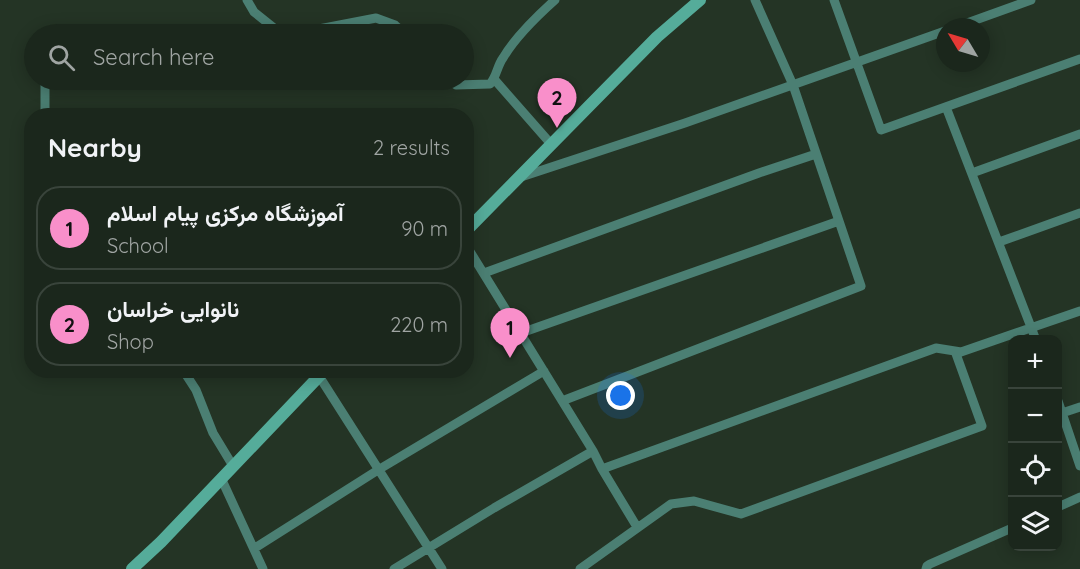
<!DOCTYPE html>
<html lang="en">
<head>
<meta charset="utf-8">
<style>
	body { margin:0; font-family:Quicksand,Vazirmatn,sans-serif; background:#283329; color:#f1f3f6 }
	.controls { position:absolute; right:18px; bottom:18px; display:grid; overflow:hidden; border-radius:12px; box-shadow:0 3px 15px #0003 }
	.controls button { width:54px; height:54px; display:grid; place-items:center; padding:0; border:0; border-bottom:2px solid #39443b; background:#1b271c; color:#f1f3f6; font:30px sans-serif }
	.compass { position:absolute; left:936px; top:18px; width:54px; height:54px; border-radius:50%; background:#1b271c; box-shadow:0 3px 15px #0003; rotate:308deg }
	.you { position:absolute; left:621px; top:396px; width:21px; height:21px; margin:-15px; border:4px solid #fff; border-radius:50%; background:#1a73e8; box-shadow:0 0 0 9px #1a73e833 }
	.badge { display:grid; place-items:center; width:39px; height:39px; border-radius:50%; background:#f98fca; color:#111; font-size:20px; font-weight:700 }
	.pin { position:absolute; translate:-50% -50px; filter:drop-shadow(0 2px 3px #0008) }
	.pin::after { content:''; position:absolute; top:32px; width:21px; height:18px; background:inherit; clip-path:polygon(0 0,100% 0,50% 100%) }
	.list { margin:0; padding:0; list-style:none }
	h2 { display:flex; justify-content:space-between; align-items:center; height:78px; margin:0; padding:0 24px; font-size:26px }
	h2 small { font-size:20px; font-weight:400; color:#a0a5a3 }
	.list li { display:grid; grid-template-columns:39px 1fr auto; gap:18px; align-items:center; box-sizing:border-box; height:84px; margin:0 12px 12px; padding:0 12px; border:2px solid #39443b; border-radius:24px }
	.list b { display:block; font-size:22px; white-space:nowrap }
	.list p { margin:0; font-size:20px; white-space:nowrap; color:#a0a5a3 }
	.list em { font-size:20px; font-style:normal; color:#a0a5a3 }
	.icon { flex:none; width:33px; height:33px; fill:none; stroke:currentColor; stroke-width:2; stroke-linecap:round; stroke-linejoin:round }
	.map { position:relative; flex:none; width:1080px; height:569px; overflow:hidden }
	.search { position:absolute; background:#1b271c; box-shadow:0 3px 15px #0003; left:24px; top:24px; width:450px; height:66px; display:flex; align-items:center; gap:15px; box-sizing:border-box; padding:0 21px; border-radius:33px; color:#a0a5a3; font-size:22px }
	.panel { position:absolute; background:#1b271c; box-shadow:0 3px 15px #0003; left:24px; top:108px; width:450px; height:270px; border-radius:24px }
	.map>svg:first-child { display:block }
</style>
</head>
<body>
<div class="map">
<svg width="1080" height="569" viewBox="0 0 1080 569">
	<rect width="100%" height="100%" fill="#243425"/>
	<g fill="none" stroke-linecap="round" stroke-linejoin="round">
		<path stroke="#4b7f73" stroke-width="9" d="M247 0 254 12 274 28 293 34 376 18 395 25 405 34
			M834 0 881 130 1080 59
			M956 27 1031 0
			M494 79 551 144
			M45 80V116
			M450 80 456 85 490 84C497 76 497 66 503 58 516 36 536 17 555 0
			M946 107 1036 340
			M972 173 1080 134
			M521 177 685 123 945 31
			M999 242 1080 213
			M466 245 593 451 602 469 637 527
			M484 273 759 173 816 154
			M521 333 839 221
			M183 370 196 390 213 433 233 466
			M319 376 442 569
			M562 401 861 286 793 85 755 0
			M1058 401 1080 466
			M1062 413 1080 407
			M602 469 936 348 961 352 1080 311
			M221 478 263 569
			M1058 507 1080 497
			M255 548 378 470 544 371
			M394 569 494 508 593 451
			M580 569 671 504 694 501 741 514 982 426 955 351
			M926 569 927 566 930 564 1012 528"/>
		<path stroke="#55ac9a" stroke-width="12" d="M466 231 657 37 700 0
			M132 569 161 542 325 370"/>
	</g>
</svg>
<div class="controls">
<button>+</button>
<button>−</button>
<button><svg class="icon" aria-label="locate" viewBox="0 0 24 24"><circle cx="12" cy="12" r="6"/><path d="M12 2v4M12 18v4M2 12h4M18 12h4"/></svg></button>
<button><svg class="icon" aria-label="layers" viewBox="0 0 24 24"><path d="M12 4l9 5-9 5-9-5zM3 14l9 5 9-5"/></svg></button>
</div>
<svg class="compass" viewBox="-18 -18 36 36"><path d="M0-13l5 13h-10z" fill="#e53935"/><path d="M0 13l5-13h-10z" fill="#a0a5a3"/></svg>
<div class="you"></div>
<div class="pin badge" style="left:510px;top:358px">1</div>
<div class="pin badge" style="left:557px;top:128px">2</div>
<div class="search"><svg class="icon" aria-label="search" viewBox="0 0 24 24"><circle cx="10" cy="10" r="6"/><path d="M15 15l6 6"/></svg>Search here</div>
<section class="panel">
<h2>Nearby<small>2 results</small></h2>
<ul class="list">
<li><span class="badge">1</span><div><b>آموزشگاه مرکزی پیام اسلام</b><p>School</p></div><em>90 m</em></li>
<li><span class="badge">2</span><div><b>نانوایی خراسان</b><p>Shop</p></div><em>220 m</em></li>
</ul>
</section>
</div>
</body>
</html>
